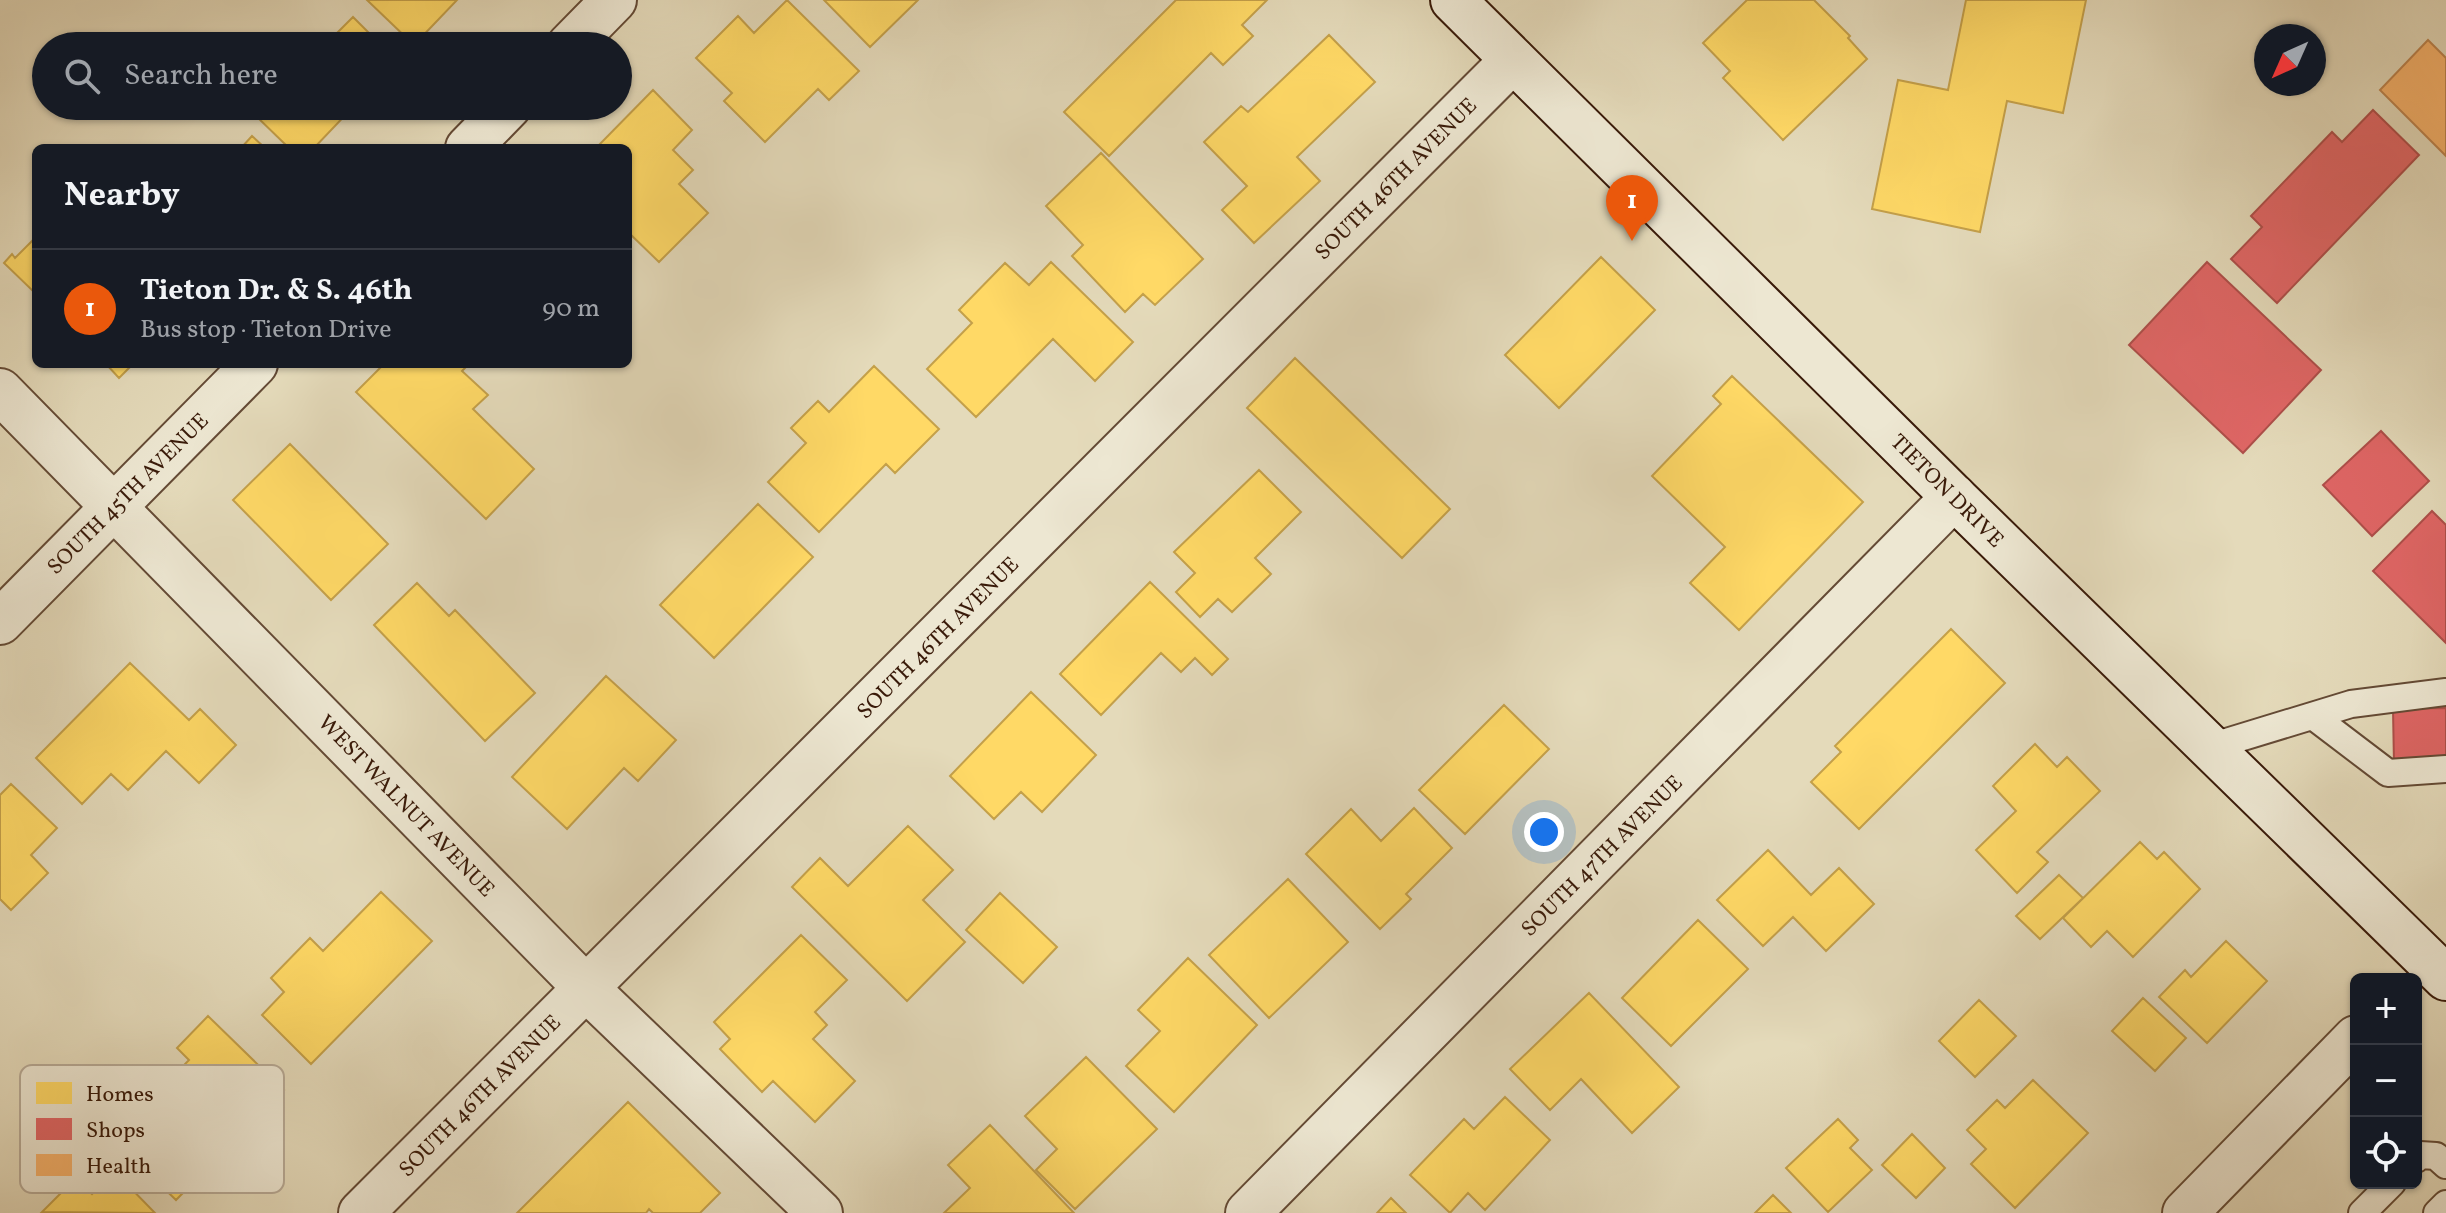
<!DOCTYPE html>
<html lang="en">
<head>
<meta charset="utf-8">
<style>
	body { margin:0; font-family:Vollkorn,serif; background:#242831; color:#f1f3f6 }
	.controls { position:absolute; right:24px; bottom:24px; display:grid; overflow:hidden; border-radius:12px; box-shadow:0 2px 6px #0004 }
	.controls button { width:72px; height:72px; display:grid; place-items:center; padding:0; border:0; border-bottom:2px solid #363941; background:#171b24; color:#f1f3f6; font:40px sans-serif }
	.compass { position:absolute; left:2254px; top:24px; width:72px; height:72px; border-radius:50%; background:#171b24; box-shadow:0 2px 6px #0004; rotate:225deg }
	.you { position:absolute; left:1544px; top:832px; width:28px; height:28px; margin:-20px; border:6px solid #fff; border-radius:50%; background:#1a73e8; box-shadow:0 0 0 12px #1a73e833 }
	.badge { display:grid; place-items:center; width:52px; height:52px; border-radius:50%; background:#ea580c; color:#fff; font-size:26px; font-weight:700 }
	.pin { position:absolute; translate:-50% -66px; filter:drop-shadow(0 2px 4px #0008) }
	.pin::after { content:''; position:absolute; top:42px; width:28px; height:24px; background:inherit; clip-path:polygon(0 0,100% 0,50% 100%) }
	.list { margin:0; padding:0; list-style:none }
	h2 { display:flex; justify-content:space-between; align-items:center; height:104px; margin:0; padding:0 32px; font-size:34px }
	h2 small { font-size:26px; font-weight:400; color:#9ea1a6 }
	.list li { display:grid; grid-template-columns:52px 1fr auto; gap:24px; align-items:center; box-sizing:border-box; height:120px; padding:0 32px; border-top:2px solid #363941 }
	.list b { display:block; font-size:30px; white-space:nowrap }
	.list p { margin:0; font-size:26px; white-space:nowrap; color:#9ea1a6 }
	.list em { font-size:26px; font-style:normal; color:#9ea1a6 }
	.icon { flex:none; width:44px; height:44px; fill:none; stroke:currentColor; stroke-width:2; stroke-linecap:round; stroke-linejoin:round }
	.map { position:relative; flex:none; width:2446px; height:1213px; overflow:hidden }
	.search { position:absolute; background:#171b24; box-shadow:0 2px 6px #0004; left:32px; top:32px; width:600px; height:88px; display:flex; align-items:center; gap:20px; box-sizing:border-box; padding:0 28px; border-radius:44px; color:#9ea1a6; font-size:30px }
	.panel { position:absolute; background:#171b24; box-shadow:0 2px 6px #0004; left:32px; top:144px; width:600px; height:224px; border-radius:12px }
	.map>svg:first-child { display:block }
</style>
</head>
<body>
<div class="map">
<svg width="2446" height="1213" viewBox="0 0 2446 1213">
	<rect width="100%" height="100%" fill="#e4daba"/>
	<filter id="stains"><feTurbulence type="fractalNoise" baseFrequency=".0025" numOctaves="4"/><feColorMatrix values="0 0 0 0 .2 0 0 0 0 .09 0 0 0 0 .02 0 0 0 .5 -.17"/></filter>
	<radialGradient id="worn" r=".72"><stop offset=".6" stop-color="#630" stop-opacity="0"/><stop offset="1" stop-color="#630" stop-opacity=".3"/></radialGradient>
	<path fill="#ffd966" stroke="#c4a04a" stroke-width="2" d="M367 0H457L414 45Z
		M787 0 859 71 829 100 818 89 765 142 724 101 732 93 696 58 738 16 754 33Z
		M824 0H918L870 47Z
		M1176 0H1267L1242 25 1253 36 1223 65 1211 53 1109 156 1064 112Z
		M1747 0H1814L1850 36 1848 38 1867 59 1783 140 1723 78 1730 71 1703 43Z
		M1966 0H2086L2063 113 2007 101 1980 232 1872 209 1898 80 1948 90Z
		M353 17 382 46H324Z
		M1329 35 1375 82 1297 157 1320 181 1254 243 1222 210 1247 186 1204 142 1241 106 1248 112Z
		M653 90 692 130 673 150 693 170 679 184 708 213 659 262 628 232V148H596Z
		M266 106H354L314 148H289L256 116Z
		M252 136 265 148H241Z
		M1101 153 1203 259 1155 305 1143 294 1125 312 1072 256 1083 245 1046 206Z
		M36 237V294L4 263 12 254 15 258Z
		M1601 257 1655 310 1559 408 1505 355Z
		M1051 262 1133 342 1095 381 1053 339 976 417 927 369 972 323 959 310 1005 263 1029 285Z
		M1295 358 1450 509 1402 558 1247 408Z
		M106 364H133L119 378Z
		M384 364H469L462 371 488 395 473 409 534 469 486 519 356 392Z
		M874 366 939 429 895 473 886 464 819 532 768 482 806 443 791 428 818 401 829 412Z
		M1732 376 1863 502 1739 630 1690 583 1725 547 1652 476 1721 404 1713 396Z
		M290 444 388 544 331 600 233 500Z
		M1259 470 1301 512 1255 558 1271 574 1232 612 1218 599 1200 617 1176 592 1195 573 1174 552Z
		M758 504 813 557 714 658 660 605Z
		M1150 582 1228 659 1212 675 1195 658 1181 672 1161 653 1101 715 1060 674Z
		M417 583 449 616 455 610 535 693 485 741 374 625Z
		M1951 629 2005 683 1859 829 1811 782 1841 752 1835 746Z
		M130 663 189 720 200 709 236 745 199 783 166 751 128 790 111 774 82 804 36 758Z
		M606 676 676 740 638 781 624 768 567 829 512 777Z
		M1031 692 1096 755 1042 812 1021 792 994 819 950 776Z
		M1504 705 1549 749 1465 834 1419 790Z
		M2035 744 2057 767 2067 757 2100 791 2037 852 2048 862 2017 893 1976 850 2016 811 1993 786Z
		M11 784 57 828 31 855 48 873 11 910 0 899V795Z
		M1414 808 1452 848 1406 894 1411 899 1380 929 1306 854 1351 809 1381 841Z
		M908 826 953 870 923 900 965 942 907 1001 792 887 820 858 848 886Z
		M2140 842 2157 859 2164 852 2200 889 2133 957 2107 931 2091 947 2063 918Z
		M1768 850 1811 895 1839 868 1874 904 1826 951 1793 917 1763 946 1717 900Z
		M2059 875 2083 898 2040 939 2016 916Z
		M1288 879 1348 942 1269 1018 1209 955Z
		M381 892 432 941 311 1064 262 1015 284 992 271 978 310 938 323 951Z
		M1000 893 1057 947 1023 983 966 930Z
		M1698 920 1748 969 1671 1046 1622 998Z
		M801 935 847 980 815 1012 827 1025 813 1039 855 1081 815 1122 773 1081 762 1092 720 1049 730 1039 714 1022Z
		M2226 941 2267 981 2207 1043 2159 997 2185 970 2191 977Z
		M1188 958 1257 1025 1174 1112 1126 1066 1160 1031 1138 1010Z
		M1589 993 1679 1087 1632 1133 1581 1079 1550 1110 1510 1069Z
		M2143 998 2186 1038 2155 1071 2112 1031Z
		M1979 1000 2016 1036 1975 1077 1939 1041Z
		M208 1016 284 1090 176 1200 140 1165 155 1150 110 1106 141 1074 158 1092 189 1060 177 1048Z
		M1086 1057 1157 1129 1075 1209 1036 1170 1057 1149 1025 1116Z
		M2033 1080 2088 1133 2015 1208 1971 1164 1986 1149 1967 1130 1997 1100 2005 1108Z
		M1505 1097 1550 1140 1485 1210 1468 1193 1450 1213 1410 1175 1464 1119 1474 1129Z
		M628 1102 720 1193 700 1213H653L649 1209 646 1213H517Z
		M1838 1119 1858 1140 1850 1148 1872 1170 1828 1212 1786 1168Z
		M990 1125 1074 1213H944L970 1188 948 1165Z
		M1912 1134 1945 1168 1916 1198 1882 1165Z
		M114 1171 155 1213 42 1212 76 1178 92 1194Z
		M1773 1195 1791 1213H1755Z
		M1391 1198 1406 1213H1377Z"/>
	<path fill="#e06666" stroke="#ae4f4a" stroke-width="2" d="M2373 110 2419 155 2277 303 2231 259 2262 227 2251 216 2332 132 2342 142Z
		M2207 262 2321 370 2243 453 2129 345Z
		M2381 431 2429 481 2372 536 2323 485Z
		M2432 511 2446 525V643L2373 571Z
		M2446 708V763L2394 764 2393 709Z"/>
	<path fill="#f6b26b" stroke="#bd844e" stroke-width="2" d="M2428 40 2446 58V156L2380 90Z"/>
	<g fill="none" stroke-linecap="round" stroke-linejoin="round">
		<defs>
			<path id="service" d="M2313 716 2388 773 2446 769
				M2210 747 2351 704 2446 692
				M2416 1159 2420 1155 2436 1156 2446 1165
				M2362 1213 2392 1183
				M2437 1213 2446 1204"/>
			<path id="minor" d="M569 46 614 0
				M468 148 509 106
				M0 391 587 989 820 1213
				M0 622 255 364
				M361 1213 1513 60
				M1248 1213 1954 497"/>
			<path id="tertiary" d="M2185 1213 2356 1038"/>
			<path id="secondary" d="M1453 0 1954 497 2446 978"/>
		</defs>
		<use href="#service" stroke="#644a35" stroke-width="30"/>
		<use href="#minor" stroke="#644a35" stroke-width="48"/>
		<use href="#tertiary" stroke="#644a35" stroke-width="48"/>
		<use href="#secondary" stroke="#391a09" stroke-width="48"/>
		<use href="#service" stroke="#ede7d2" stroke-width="26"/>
		<use href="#minor" stroke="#ede7d2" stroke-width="44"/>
		<use href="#tertiary" stroke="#ede7d2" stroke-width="44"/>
		<use href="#secondary" stroke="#ede7d2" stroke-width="44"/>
	</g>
	<g text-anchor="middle" stroke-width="8" stroke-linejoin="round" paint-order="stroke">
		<g font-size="22" fill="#391a09" stroke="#ede7d2">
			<text transform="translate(1395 178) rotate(-45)" y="8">SOUTH 46TH AVENUE</text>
			<text transform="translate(1948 490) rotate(45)" y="8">TIETON DRIVE</text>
			<text transform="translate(127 493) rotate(-45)" y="8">SOUTH 45TH AVENUE</text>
			<text transform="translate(937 637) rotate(-45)" y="8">SOUTH 46TH AVENUE</text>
			<text transform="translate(407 805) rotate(46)" y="8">WEST WALNUT AVENUE</text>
			<text transform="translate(1601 855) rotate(-45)" y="8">SOUTH 47TH AVENUE</text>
			<text transform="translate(479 1095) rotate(-45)" y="8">SOUTH 46TH AVENUE</text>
		</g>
	</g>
	<rect x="20" y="1065" width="264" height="128" rx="12" fill="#ede7d2" stroke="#b7aa96" stroke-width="2"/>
	<rect x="36" y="1082" width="36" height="22" fill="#ffd966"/>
	<rect x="36" y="1118" width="36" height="22" fill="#e06666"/>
	<rect x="36" y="1154" width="36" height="22" fill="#f6b26b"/>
	<g font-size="22" fill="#391a09">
		<text x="86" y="1101">Homes</text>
		<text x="86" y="1137">Shops</text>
		<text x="86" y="1173">Health</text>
	</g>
	<rect width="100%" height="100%" filter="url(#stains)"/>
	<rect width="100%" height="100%" fill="url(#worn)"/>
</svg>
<div class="controls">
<button>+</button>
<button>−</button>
<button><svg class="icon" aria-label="locate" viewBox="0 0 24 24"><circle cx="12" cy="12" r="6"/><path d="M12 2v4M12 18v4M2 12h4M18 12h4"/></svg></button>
</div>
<svg class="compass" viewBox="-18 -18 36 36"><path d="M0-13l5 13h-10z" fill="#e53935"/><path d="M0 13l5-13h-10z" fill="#9ea1a6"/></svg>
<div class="you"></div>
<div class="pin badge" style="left:1632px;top:241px">1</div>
<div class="search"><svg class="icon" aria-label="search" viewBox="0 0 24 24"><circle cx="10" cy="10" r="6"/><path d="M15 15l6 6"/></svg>Search here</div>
<section class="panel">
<h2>Nearby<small></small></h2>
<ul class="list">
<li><span class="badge">1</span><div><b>Tieton Dr. &amp; S. 46th</b><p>Bus stop · Tieton Drive</p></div><em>90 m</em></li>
</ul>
</section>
</div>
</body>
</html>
